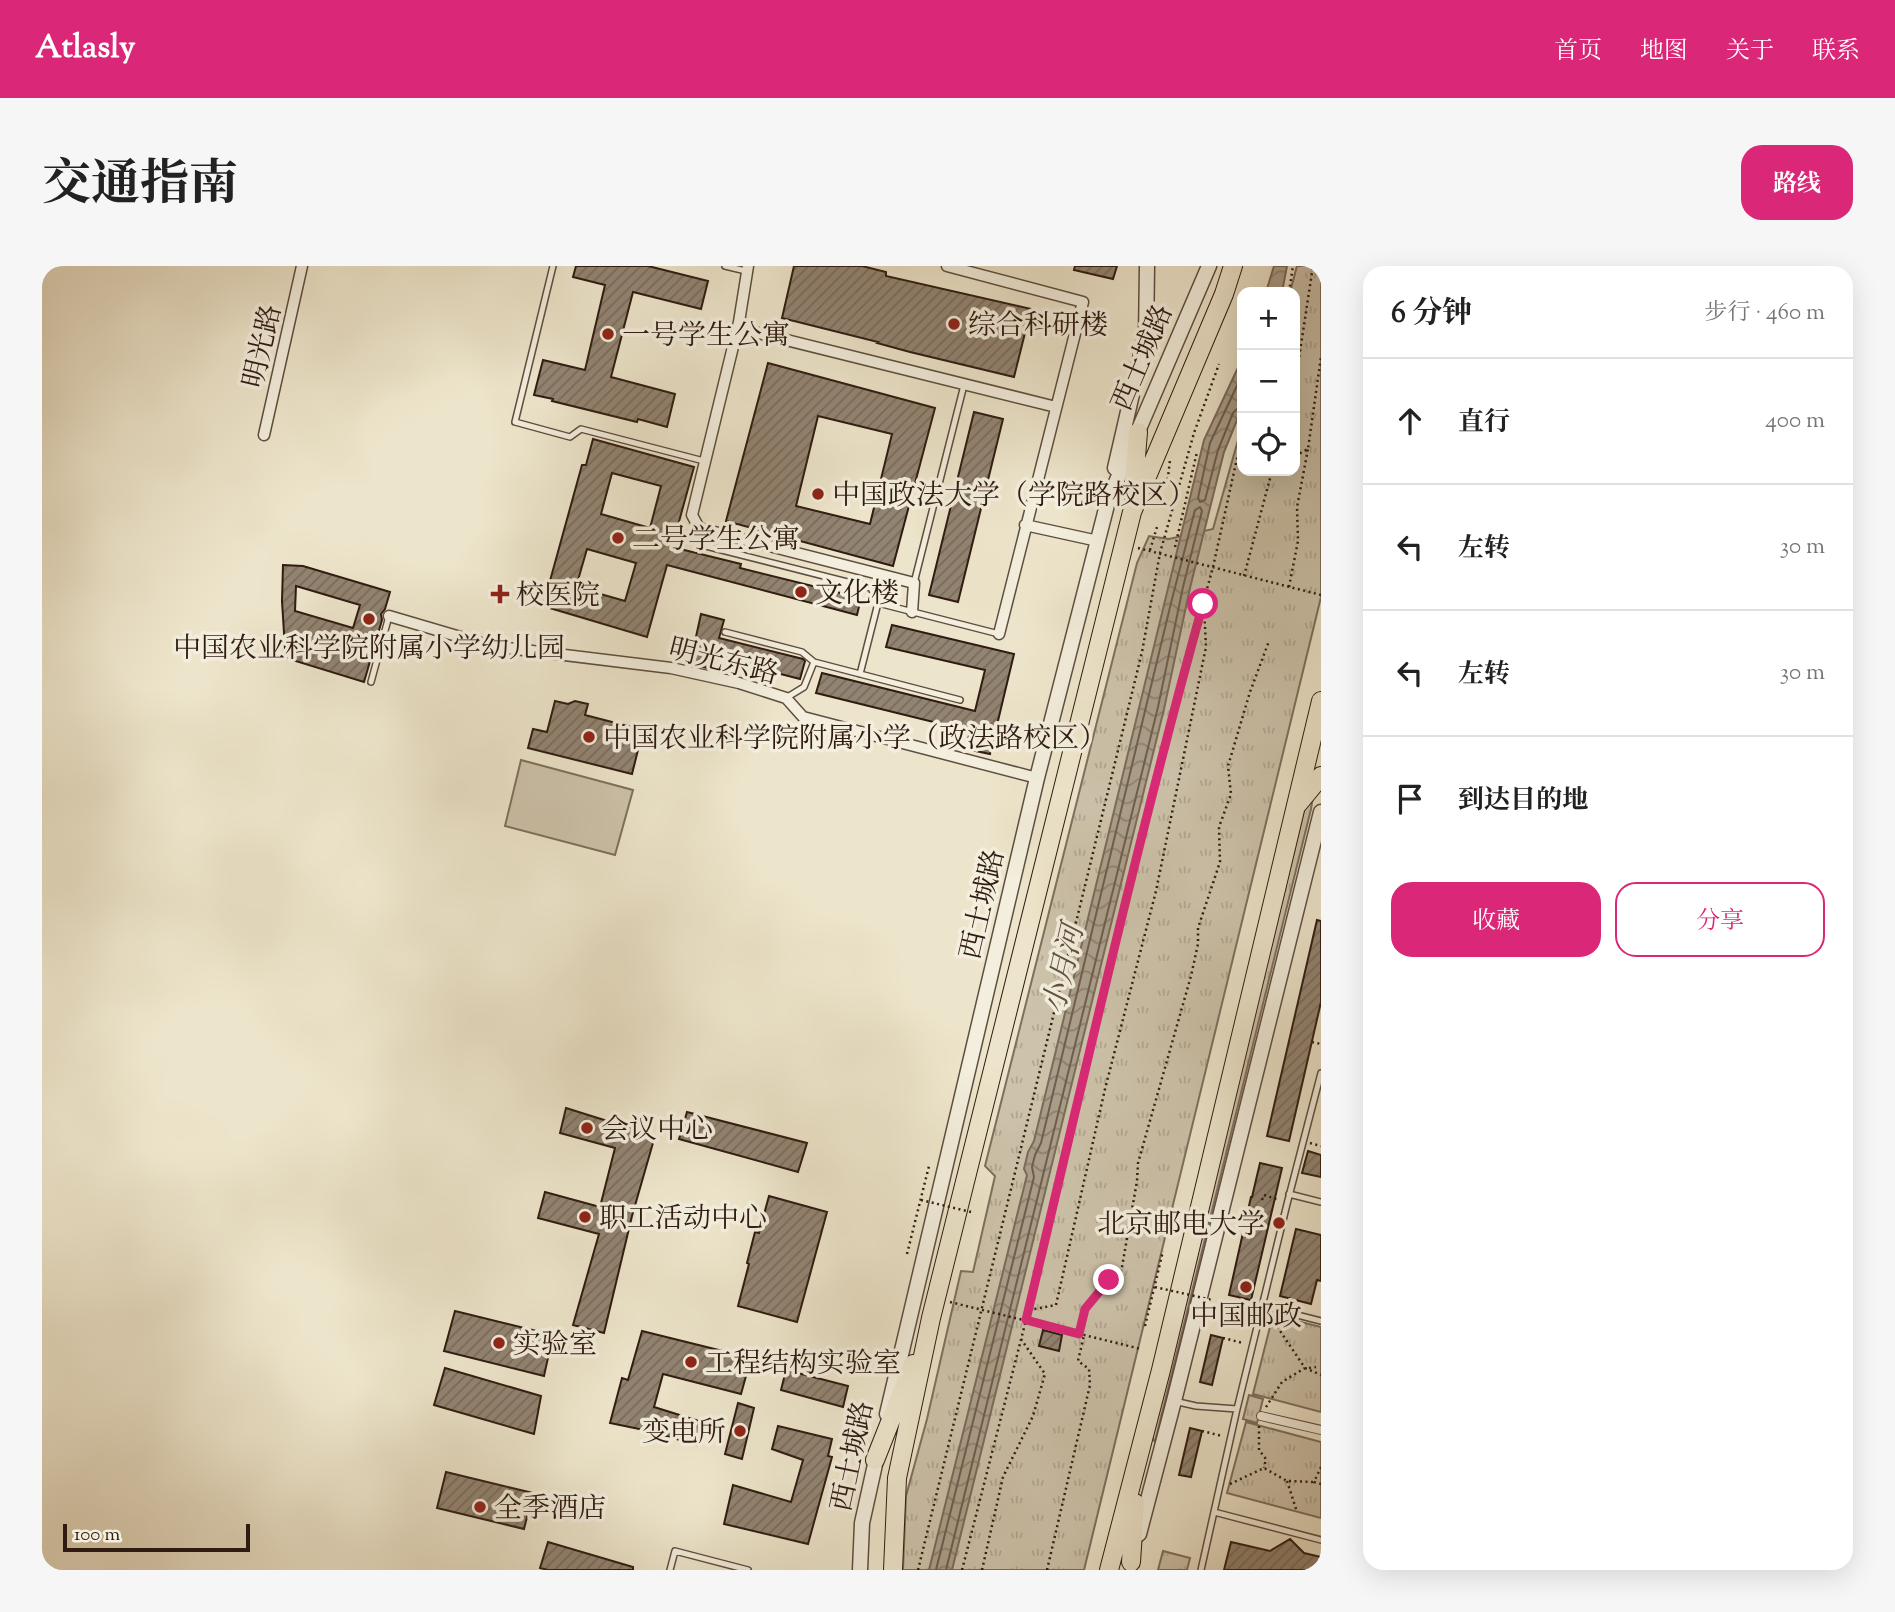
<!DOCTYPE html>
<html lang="zh">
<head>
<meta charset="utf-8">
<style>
	body { margin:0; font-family:"Sorts Mill Goudy","Noto Serif SC",serif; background:#f6f6f6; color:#222 }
	.controls { position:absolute; right:21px; top:21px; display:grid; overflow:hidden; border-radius:14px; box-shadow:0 7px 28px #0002 }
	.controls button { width:63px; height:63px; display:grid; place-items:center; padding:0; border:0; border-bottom:2px solid #e0e0e0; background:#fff; color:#222; font:35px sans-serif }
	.scale { position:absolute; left:21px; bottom:18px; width:187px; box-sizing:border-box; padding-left:7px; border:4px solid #2f1b11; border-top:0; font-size:19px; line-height:24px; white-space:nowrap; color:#2f1b11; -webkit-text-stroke:5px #f3eedd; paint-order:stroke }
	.stop { position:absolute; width:21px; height:21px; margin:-16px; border:5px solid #db2777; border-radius:50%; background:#fff }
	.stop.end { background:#db2777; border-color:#fff; box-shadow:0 2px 7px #0008 }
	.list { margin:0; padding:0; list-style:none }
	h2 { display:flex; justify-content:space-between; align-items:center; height:91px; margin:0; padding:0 28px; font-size:30px }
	h2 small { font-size:23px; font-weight:400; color:#767676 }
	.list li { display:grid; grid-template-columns:46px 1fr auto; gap:21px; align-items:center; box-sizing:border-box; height:126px; padding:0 28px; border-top:2px solid #e0e0e0 }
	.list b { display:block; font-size:26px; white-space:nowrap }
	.list em { font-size:23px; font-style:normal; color:#767676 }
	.actions { display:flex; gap:14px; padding:21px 28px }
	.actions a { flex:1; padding:16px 0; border:2px solid #db2777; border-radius:21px; text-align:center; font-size:24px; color:#db2777 }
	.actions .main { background:#db2777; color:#fff }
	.icon { flex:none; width:38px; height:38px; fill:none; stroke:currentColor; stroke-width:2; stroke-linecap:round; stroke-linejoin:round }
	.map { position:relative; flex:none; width:1279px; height:1304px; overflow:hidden; border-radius:21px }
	header { display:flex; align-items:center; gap:42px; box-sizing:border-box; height:98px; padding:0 35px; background:#db2777; color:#fff }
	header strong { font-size:33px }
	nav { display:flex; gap:38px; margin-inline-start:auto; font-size:24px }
	.intro { display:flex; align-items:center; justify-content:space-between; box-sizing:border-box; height:168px; padding:0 42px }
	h1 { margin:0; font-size:49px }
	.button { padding:18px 32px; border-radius:21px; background:#db2777; color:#fff; font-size:24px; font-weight:700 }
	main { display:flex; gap:42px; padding:0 42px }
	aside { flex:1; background:#fff; border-radius:21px; box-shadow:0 7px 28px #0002 }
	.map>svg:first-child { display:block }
</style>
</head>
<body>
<header>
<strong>Atlasly</strong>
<nav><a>首页</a><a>地图</a><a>关于</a><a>联系</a></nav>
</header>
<div class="intro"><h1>交通指南</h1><a class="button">路线</a></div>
<main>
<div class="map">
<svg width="1279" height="1304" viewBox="0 0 1279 1304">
	<defs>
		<pattern id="grass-tufts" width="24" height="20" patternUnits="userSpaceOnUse" patternTransform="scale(1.75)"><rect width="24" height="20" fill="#cdc3ab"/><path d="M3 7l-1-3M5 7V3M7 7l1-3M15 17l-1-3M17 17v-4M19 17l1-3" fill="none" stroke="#b0a792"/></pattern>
		<pattern id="water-waves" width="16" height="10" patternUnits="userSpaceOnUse" patternTransform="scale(1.75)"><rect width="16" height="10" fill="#aca08c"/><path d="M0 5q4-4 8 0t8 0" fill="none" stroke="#8c8271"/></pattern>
		<pattern id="building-hatch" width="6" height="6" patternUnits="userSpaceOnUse" patternTransform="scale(1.75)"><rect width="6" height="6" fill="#928472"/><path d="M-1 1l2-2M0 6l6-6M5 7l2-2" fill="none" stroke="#786b5c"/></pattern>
	</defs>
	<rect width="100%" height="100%" fill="#ede5cb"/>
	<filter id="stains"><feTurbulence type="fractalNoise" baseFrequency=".00286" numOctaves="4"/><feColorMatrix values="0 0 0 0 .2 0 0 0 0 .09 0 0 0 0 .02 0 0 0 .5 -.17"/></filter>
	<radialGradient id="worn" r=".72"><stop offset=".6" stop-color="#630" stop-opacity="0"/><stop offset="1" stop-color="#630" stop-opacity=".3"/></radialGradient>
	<path fill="url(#grass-tufts)" stroke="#7e6f5e" stroke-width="2" d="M1255 0H1279V331L1042 1304H861L864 1230 885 1153 919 1005 931 1006 953 910 943 900 1095 297 1107 270 1127 273 1171 263 1200 160V205H1253V26H1248Z
		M1272 524 1269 543 1113 1176 1110 1171 1119 1132 1265 532Z
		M1231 1049 1279 1061V1146L1211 1128Z
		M1207 1129 1221 1133 1215 1157 1201 1153Z
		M1204 1156 1279 1176V1252L1185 1227Z
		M1121 1285 1148 1292 1145 1304H1116Z"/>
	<path fill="#cdc3ab" stroke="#7e6f5e" stroke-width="2" d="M479 494 591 524 573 589 463 560Z"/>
	<path fill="url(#water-waves)" stroke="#7a6b5b" stroke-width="2" d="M1232 0H1245L1240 26H1224Z
		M1200 93V142L1182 186 1148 322 1122 443 910 1304H887L985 909 982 903 986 886 992 875 1162 174Z"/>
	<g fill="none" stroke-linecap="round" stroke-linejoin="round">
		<path stroke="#6e5e4e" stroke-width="2" d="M1200 109 1168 177 1156 232 1158 236 1163 234 1176 184 1191 147 1195 143 1200 142
			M894 1304 992 911 990 901 993 889 999 877 1129 337 1153 244 1158 241 1160 245 1141 321 1116 441 904 1304"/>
	</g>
	<path fill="url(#building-hatch)" stroke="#2f1b11" stroke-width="2" fill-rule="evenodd" d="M534 0H606L666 15 659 43 591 26 569 111 633 128 625 161 596 153 595 156 510 135 511 133 492 129 501 94 543 104 563 19 531 11Z
		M752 0H820L844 6V10L989 43 972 111 868 86 835 77 836 76 740 52Z
		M1033 0H1075L1071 13 1032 4Z
		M726 97 893 142 851 300 684 255ZM776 150 850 168 828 258 754 240Z
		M932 146 961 153 916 336 887 329Z
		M551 173 652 201 630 281 699 298 698 302 819 332 815 349 625 299 605 371 501 340 540 199H544ZM570 207 619 220 608 262 559 248ZM545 283 594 297 583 335 534 321Z
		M241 299 261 300 348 326 343 343 339 348 340 354 322 416 247 393 243 383 240 335ZM254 320 318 339 311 362 253 345Z
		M659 348 682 354 677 372 761 393 763 395 758 413 673 391 670 403 648 398Z
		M850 359 972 388 948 488 924 483 928 465 774 427 780 407 933 445 943 404 844 381Z
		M513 435 526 438 533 435 546 438 543 449 601 464 590 508 486 482 491 463 505 466Z
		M1275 654 1279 655V736L1247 875 1225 870Z
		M524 842 613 870 590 950 562 1067 531 1059 557 968 496 952 503 926 558 941 573 882 518 867Z
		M645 846 765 877 756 906 637 873Z
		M1266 885 1279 889V911L1260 907Z
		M1218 897 1240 902 1209 1034 1187 1029 1209 931H1210Z
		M727 930 785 946 755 1056 696 1040 707 998 705 997 713 966 717 967Z
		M1254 963 1279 969V1015L1275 1014 1269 1038 1238 1030Z
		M413 1045 511 1069 502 1110 402 1085Z
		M1001 1064 1020 1069 1017 1085 997 1080Z
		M600 1065 709 1092 699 1128 621 1108 612 1141 660 1156 655 1179 607 1165 568 1157 580 1112 586 1114Z
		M1169 1069 1181 1072 1170 1119 1158 1116Z
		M403 1102 499 1130 492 1168 392 1139Z
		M744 1104 806 1120 801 1141 739 1124Z
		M696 1137 712 1142 700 1193 683 1188Z
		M736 1160 790 1173 786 1190 790 1191 766 1278 682 1258 691 1219 749 1236 761 1194 730 1183Z
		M1148 1162 1160 1165 1149 1211 1137 1209Z
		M404 1206 491 1227 482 1263 395 1242Z
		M1248 1273 1262 1287 1279 1291V1304H1182L1189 1276 1228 1285Z
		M506 1276 591 1301V1304H506L498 1302Z"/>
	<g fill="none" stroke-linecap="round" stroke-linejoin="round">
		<defs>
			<path id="service" d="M511 0 473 156 528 171 539 163 662 195
				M683 0 704 5
				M656 278 829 322 836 337 818 408
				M872 317 922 119
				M836 337 957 368
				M683 366 760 386 772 396
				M329 416 347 350
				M744 432 762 421 772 396 918 434
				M1247 928 1279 936
				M1220 1040 1279 1055
				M1195 1049 1198 1039 1219 1045
				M1132 1135 1154 1140 1195 1143
				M1172 1246 1279 1274
				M628 1304 633 1285 706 1304
				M1159 1304 1195 1143 1245 938 1279 807"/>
			<path id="pedestrian" d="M1219 1150 1279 1164"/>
			<path id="minor" d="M706 0 697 56 650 249 657 262 872 317 870 346
				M905 0 1041 36 957 368
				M696 62 1014 141
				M222 169 260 0
				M983 259 1056 275
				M347 350 449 380 629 402 697 417 744 432 761 451 995 512"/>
			<path id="tertiary" d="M1104 72 1105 0
				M1073 202 1105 63
				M845 1148 995 512 1066 235 1167 0
				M1097 1268 1132 1135 1279 546
				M818 1304 820 1257 836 1185"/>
			<path id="trunk" d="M1091 229 1096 166
				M1256 538 1279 510
				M833 1194 871 1098
				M1089 1296 1093 1237
				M851 1304 855 1212 889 1052 1090 246 1182 28 1191 0
				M1067 1304 1119 1104 1279 435"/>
		</defs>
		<use href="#service" stroke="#5e4e40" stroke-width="8"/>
		<use href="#pedestrian" stroke="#5e4e40" stroke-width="10"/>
		<use href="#minor" stroke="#5e4e40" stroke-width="13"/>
		<use href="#tertiary" stroke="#5e4e40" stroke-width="17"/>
		<use href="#trunk" stroke="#2f1b11" stroke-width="20"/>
		<path stroke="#2f1b11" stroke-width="2.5" stroke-dasharray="2 3.5" stroke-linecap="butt" d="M1247 26 1251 0
			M1253 118 1271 0
			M1253 190 1266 183 1279 91
			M1125 219 1128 194
			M1133 281 1155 186
			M1096 282 1279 329
			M1108 284 1115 261
			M1202 310 1230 205
			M1247 321 1256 275 1255 241 1266 183
			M1270 776 1279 778
			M1268 877 1279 880
			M1220 934 1222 929 1237 934
			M865 988 887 900
			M908 1036 1099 1083
			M987 1044 1014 1039 1063 823 1114 625 1164 381 1162 341
			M1103 1060 1121 985
			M1037 1067 1043 1043 1067 1014 1076 1011 1080 1001 1095 915 1096 897 1149 710 1156 678V662L1178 596 1177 561 1189 528 1186 500 1208 426 1227 375
			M1181 1072 1201 1077
			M1263 1102 1279 1109
			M1267 1102 1274 1101
			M1224 1141 1240 1116 1263 1102 1228 1050
			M1217 1160V1184L1224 1193 1222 1202
			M1160 1165 1180 1170
			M1279 1201 1272 1216 1279 1218
			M1245 1215 1255 1246
			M1188 1218 1222 1202 1245 1215 1272 1216
			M876 1304 1100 386 1118 287 1152 167 1177 98
			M920 1304 984 1054 1060 734 1129 455 1171 301 1200 170
			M940 1304 961 1211 991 1150 1003 1108 979 1073
			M1005 1304 1048 1119 1047 1103 1036 1095 1042 1069"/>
		<use href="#service" stroke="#f3eedd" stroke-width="5"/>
		<use href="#pedestrian" stroke="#f3eedd" stroke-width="8"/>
		<use href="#minor" stroke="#f3eedd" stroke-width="10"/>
		<use href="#tertiary" stroke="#f3eedd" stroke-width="14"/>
		<use href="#trunk" stroke="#ede5cb" stroke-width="18"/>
		<path stroke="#2f1b11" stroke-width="2.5" stroke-dasharray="2 3.5" stroke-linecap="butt" d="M879 934 929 946
			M1113 1021 1170 1034"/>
	</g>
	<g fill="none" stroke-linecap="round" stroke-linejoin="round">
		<path stroke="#db2777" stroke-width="9" d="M1067 1014 1043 1043 1037 1068 984 1054C1041 815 1095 575 1161 338"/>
	</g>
	<g fill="#8f2418" stroke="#f3eedd" stroke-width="2.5">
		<circle cx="912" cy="58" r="7"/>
		<circle cx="566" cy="68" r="7"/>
		<circle cx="776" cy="228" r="7"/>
		<circle cx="576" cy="272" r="7"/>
		<circle cx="759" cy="326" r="7"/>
		<path d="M454.5 317.5h7v7h7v7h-7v7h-7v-7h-7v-7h7z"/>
		<circle cx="327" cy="353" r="7"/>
		<circle cx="547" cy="471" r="7"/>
		<circle cx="545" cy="862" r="7"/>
		<circle cx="543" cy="951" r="7"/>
		<circle cx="1237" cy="957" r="7"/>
		<circle cx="1204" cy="1021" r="7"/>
		<circle cx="457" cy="1077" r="7"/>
		<circle cx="649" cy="1096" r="7"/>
		<circle cx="698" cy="1165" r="7"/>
		<circle cx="438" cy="1241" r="7"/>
	</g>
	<g text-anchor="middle" stroke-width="7" stroke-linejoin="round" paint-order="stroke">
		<g font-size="28" fill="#2f1b11" stroke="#f3eedd" text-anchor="start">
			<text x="926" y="68">综合科研楼</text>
			<text x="580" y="78">一号学生公寓</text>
			<text x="790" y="238">中国政法大学（学院路校区）</text>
			<text x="590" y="282">二号学生公寓</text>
			<text x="773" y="336">文化楼</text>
			<text x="474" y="338">校医院</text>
			<text x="327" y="391" text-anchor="middle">中国农业科学院附属小学幼儿园</text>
			<text x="561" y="481">中国农业科学院附属小学（政法路校区）</text>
			<text x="559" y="872">会议中心</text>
			<text x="557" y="961">职工活动中心</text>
			<text x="1223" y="967" text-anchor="end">北京邮电大学</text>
			<text x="1204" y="1059" text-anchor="middle">中国邮政</text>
			<text x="471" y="1087">实验室</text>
			<text x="663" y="1106">工程结构实验室</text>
			<text x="684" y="1175" text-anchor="end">变电所</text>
			<text x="452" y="1251">全季酒店</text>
		</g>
		<g font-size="28" fill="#2f1b11" stroke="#f3eedd">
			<text transform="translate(219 80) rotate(-77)" y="10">明光路</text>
			<text transform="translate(1099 91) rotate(-67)" y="10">西土城路</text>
			<text transform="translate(682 394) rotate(14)" y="10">明光东路</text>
			<text transform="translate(939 638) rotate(-77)" y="10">西土城路</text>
			<text transform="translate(809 1190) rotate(-78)" y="10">西土城路</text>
		</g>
		<g font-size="30" font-style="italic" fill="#615042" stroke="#f3eedd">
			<text transform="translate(1021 703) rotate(-77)" y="10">小月河</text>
		</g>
	</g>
	<rect width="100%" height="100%" filter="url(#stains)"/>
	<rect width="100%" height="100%" fill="url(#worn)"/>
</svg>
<div class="controls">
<button>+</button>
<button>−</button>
<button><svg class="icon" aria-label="locate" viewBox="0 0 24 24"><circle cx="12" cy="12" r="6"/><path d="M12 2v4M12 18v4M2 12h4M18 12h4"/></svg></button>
</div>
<div class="scale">100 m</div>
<div class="stop" style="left:1161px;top:338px"></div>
<div class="stop end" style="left:1067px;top:1014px"></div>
</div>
<aside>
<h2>6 分钟<small>步行 · 460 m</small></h2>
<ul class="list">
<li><svg class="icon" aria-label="ahead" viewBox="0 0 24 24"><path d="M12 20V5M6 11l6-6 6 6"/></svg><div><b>直行</b></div><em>400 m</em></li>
<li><svg class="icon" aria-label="left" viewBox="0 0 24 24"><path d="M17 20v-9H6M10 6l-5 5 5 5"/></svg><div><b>左转</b></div><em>30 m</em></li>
<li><svg class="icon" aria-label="left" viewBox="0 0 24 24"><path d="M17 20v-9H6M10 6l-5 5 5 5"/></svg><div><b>左转</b></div><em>30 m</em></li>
<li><svg class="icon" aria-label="arrive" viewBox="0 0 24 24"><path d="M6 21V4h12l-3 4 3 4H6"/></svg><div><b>到达目的地</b></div></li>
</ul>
<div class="actions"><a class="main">收藏</a><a>分享</a></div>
</aside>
</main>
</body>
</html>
